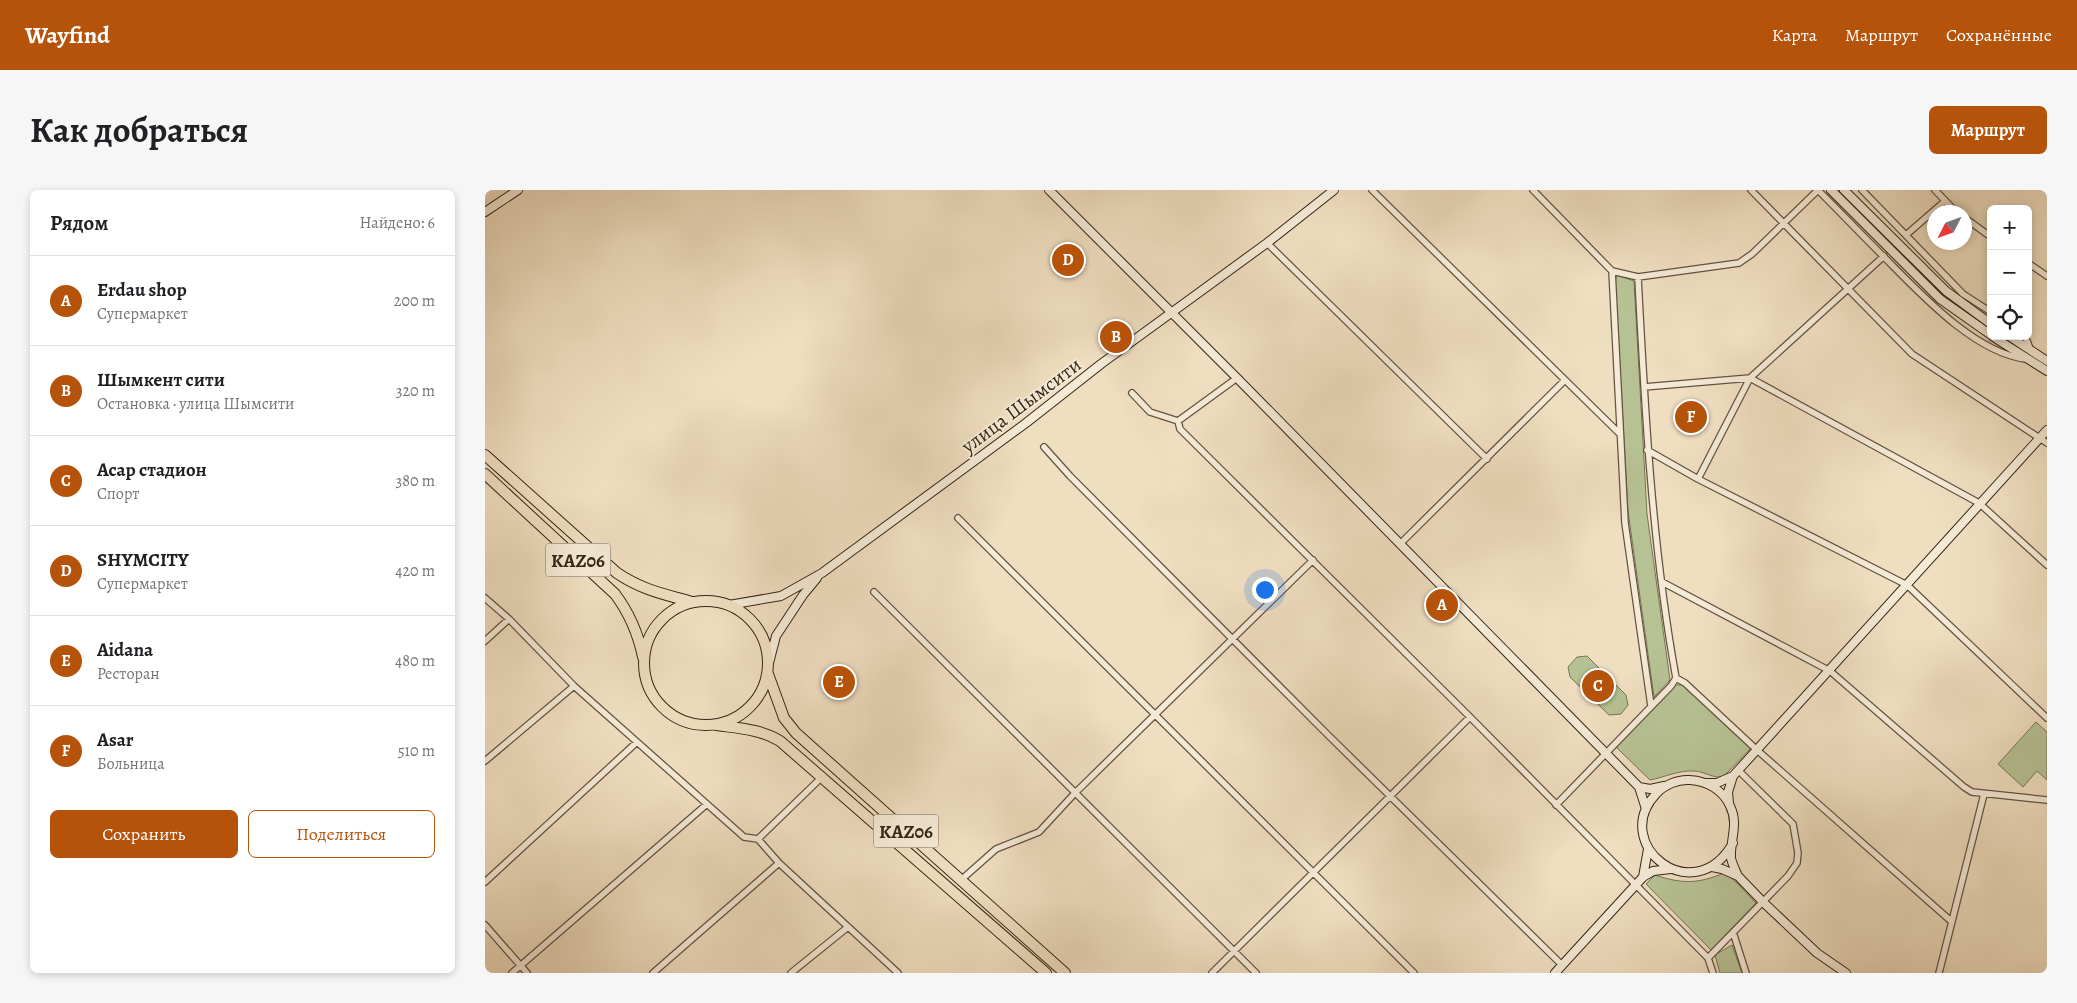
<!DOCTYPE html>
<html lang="ru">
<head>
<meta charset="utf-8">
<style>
	body { margin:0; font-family:Alegreya,serif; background:#f6f6f6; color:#202124 }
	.controls { position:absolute; right:15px; top:15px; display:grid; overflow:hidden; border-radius:8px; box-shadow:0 2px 8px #0003 }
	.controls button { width:45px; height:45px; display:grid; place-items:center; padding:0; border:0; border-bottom:1px solid #e0e0e0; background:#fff; color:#202124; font:25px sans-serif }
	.compass { position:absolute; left:1442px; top:15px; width:45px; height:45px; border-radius:50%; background:#fff; box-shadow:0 2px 8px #0003; rotate:228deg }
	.you { position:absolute; left:779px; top:399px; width:18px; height:18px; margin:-12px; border:4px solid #fff; border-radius:50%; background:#1a73e8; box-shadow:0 0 0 8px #1a73e833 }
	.badge { display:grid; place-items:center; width:32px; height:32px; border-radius:50%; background:#b45309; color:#fff; font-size:16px; font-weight:700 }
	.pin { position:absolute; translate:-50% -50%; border:2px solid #fff; box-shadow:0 1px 5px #0006 }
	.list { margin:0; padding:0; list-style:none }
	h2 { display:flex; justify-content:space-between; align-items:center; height:65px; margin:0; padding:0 20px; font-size:21px }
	h2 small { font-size:16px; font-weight:400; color:#757577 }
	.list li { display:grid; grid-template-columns:32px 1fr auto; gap:15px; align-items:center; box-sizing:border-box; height:90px; padding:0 20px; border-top:1px solid #e0e0e0 }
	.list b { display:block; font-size:19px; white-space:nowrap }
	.list p { margin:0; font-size:16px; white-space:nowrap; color:#757577 }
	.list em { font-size:16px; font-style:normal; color:#757577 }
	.actions { display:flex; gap:10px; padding:15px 20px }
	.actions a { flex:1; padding:11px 0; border:1px solid #b45309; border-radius:8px; text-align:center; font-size:18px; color:#b45309 }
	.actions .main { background:#b45309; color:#fff }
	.icon { flex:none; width:28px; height:28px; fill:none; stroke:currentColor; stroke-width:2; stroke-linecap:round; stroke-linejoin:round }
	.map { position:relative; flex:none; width:1562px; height:783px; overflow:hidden; border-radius:8px }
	header { display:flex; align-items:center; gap:30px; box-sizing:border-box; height:70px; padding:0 25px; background:#b45309; color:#fff }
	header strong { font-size:24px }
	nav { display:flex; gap:28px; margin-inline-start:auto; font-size:18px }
	.intro { display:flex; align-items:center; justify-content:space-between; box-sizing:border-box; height:120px; padding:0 30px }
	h1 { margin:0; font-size:35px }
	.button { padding:12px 22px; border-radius:8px; background:#b45309; color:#fff; font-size:18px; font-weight:700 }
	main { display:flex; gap:30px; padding:0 30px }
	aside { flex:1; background:#fff; border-radius:8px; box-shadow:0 2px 8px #0003 }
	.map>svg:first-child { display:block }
</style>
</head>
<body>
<header>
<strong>Wayfind</strong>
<nav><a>Карта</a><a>Маршрут</a><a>Сохранённые</a></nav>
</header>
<div class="intro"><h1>Как добраться</h1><a class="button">Маршрут</a></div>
<main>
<aside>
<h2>Рядом<small>Найдено: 6</small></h2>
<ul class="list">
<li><span class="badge">A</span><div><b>Erdau shop</b><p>Супермаркет</p></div><em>200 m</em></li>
<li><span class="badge">B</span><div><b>Шымкент сити</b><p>Остановка · улица Шымсити</p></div><em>320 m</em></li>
<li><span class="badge">C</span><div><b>Асар стадион</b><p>Спорт</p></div><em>380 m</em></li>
<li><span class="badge">D</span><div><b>SHYMCITY</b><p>Супермаркет</p></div><em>420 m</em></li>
<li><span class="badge">E</span><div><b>Aidana</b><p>Ресторан</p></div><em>480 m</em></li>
<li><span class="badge">F</span><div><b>Asar</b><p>Больница</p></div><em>510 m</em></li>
</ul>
<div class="actions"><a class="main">Сохранить</a><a>Поделиться</a></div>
</aside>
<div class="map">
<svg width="1562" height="783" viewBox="0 0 1562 783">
	<rect width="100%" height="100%" fill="#efdec0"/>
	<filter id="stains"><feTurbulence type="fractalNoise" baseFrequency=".004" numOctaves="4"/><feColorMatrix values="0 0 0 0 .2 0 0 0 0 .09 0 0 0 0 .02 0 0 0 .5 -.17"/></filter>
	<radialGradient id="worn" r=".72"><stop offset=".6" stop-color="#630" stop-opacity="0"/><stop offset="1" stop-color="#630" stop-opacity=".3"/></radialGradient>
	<path fill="#b7c294" stroke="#767455" d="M1132 85 1149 91 1162 324 1185 490 1169 507 1143 321 1130 91Z
		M1102 466 1141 505 1143 515 1136 524 1124 525 1085 487 1083 477 1092 467Z
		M1191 495H1199L1266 558 1238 587C1227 588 1220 582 1210 581 1194 580 1180 587 1165 590L1132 558V554Z
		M1551 532 1562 542V590L1552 581 1538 597 1513 574Z
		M1239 683 1250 691 1271 713 1226 760 1161 694 1170 685C1197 694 1213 694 1239 683Z
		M1247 755 1257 783H1235L1230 765Z"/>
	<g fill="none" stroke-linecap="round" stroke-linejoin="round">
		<defs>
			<path id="street" d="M887 0 1135 244
				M1048 0 1127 81 1153 87 1254 73 1267 64 1333 0
				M1266 0 1427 164 1562 253
				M1333 0C1355 22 1376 44 1398 66 1434 102 1489 163 1541 169
				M1377 0 1478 104 1506 122
				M1450 0 1471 22
				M1480 28 1506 47
				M1421 45 1460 11
				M782 53 1002 269
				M1543 73 1562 86
				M1127 81 1140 333 1166 516
				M1540 146 1546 161
				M752 188 693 231 695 239 985 527 1223 768 1228 783
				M1159 197 1265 188 1494 313 1562 375
				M647 203 665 222 693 231
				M559 257 585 286 843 545 1077 775
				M1162 260 1213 289 1422 395 1562 528
				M1213 289 1265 188 1399 66
				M473 328 929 783
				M915 354 1080 190
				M1177 392 1345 481 1479 597 1487 602 1562 610
				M389 402 771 783
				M0 408 24 429 89 496 259 647 273 649 294 673 413 783
				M0 451 24 429
				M1191 488 1200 493 1272 560 1466 731
				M0 571 89 496
				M1071 615 1186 496 1191 488C1167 356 1160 222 1153 87
				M273 649 337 587
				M476 690 511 659 554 642 590 603 828 370
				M0 692 152 552
				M0 735 42 783
				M1248 742 1261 783
				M1223 768 1303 686 1312 673 1313 663 1308 634 1254 581
				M27 783 222 614
				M168 783 294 673
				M306 783 363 737
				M727 783 985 527
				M1454 783 1499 604"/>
			<path id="secondary" d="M564 0 752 188 1154 597 1161 619
				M1346 0 1455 109 1506 145
				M1359 0 1461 101 1506 134
				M0 22 33 0
				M1507 146 1562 181
				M1524 146 1562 171
				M244 415 296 406 337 383 541 233 616 174 782 53 849 0
				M284 473 291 446 318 405 332 388
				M1221 593H1232L1248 586 1562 240
				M1154 597 1165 599 1179 596
				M1244 613 1243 602 1248 586
				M1248 653C1209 722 1124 654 1171 604 1179 595 1193 589 1205 590 1222 591 1238 600 1245 616 1254 634 1245 649 1246 668 1247 674 1251 681 1253 686
				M1227 677 1237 679 1253 686 1278 712 1332 763 1361 783
				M1158 687 1163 659
				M1070 783 1158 687 1168 681 1186 679"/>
			<path id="highway" d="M0 265 132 383C157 400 179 404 207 412
				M0 284 130 404C145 424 153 443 158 467
				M159 473a62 62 0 1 1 124 0a62 62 0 1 1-124 0Z
				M283 484 299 528 311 543 580 783
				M231 535C252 538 276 539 295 551L561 783"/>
		</defs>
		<use href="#street" stroke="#635340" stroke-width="8"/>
		<use href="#secondary" stroke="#342516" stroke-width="10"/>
		<use href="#highway" stroke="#342516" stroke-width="12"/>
		<use href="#street" stroke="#f5ead6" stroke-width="5.5"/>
		<use href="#secondary" stroke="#f5ead6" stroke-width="8"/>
		<use href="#highway" stroke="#efdec0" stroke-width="10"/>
	</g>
	<g text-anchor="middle" stroke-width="4" stroke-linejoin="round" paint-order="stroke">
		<g fill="#f5ead6" stroke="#6e6050" stroke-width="1">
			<rect x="60.5" y="353.5" width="65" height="33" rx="4"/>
			<rect x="388.5" y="624.5" width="65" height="33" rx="4"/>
		</g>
		<g font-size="19" font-weight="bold" fill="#342516">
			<text x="93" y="377">KАZ06</text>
			<text x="421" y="648">KАZ06</text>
		</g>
		<g font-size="20" fill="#342516" stroke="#f5ead6">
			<text transform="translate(536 215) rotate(-37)" y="7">улица Шымсити</text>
		</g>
	</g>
	<rect width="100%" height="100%" filter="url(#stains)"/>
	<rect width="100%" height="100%" fill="url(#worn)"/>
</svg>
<div class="controls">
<button>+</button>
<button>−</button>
<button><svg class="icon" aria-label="locate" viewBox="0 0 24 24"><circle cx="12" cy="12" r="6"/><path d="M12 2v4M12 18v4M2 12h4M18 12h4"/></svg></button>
</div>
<svg class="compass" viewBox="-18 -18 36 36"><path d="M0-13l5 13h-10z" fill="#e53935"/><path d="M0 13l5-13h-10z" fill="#757577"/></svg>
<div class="you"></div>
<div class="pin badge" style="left:957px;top:415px">A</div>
<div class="pin badge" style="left:631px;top:147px">B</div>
<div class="pin badge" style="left:1113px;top:496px">C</div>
<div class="pin badge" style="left:583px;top:70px">D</div>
<div class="pin badge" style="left:354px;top:492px">E</div>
<div class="pin badge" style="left:1206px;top:227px">F</div>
</div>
</main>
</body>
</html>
